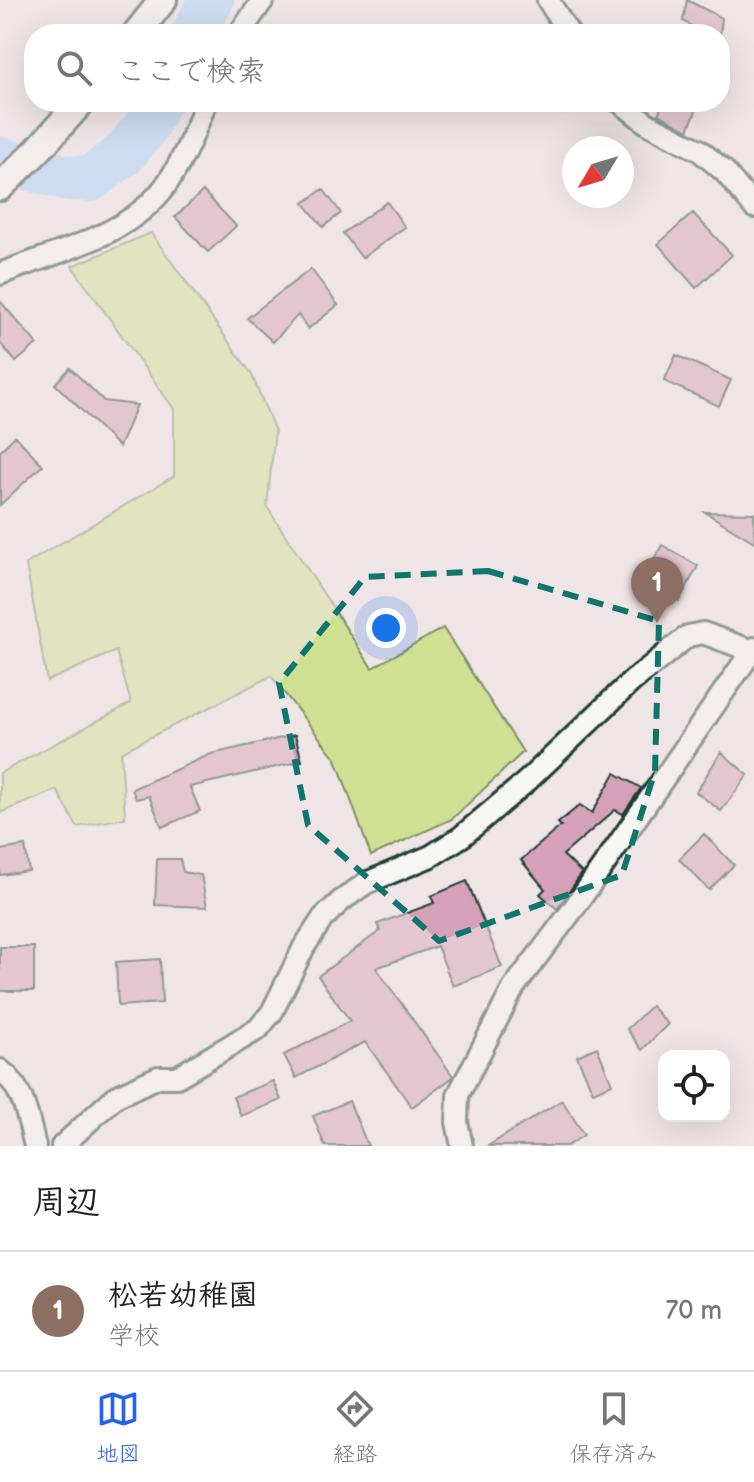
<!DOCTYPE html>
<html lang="ja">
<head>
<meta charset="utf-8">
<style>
	body { margin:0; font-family:"Balsamiq Sans","Klee One",sans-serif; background:#f6f6f6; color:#222 }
	.controls { position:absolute; right:24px; bottom:24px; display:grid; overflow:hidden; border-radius:16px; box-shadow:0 8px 32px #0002 }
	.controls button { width:72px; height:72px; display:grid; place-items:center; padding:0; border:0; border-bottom:2px solid #e0e0e0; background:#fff; color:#222; font:40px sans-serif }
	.compass { position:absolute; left:562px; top:136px; width:72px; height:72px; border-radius:50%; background:#fff; box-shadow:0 8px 32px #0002; rotate:232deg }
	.you { position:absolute; left:386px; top:628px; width:28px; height:28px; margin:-20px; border:6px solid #fff; border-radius:50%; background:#1a73e8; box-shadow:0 0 0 12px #1a73e833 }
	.badge { display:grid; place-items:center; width:52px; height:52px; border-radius:50%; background:#2563eb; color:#fff; font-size:26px; font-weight:700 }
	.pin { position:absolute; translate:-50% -66px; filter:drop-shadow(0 2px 4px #0008) }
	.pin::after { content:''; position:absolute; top:42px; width:28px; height:24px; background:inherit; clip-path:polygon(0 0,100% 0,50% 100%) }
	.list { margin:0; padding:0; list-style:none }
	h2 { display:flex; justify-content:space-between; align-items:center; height:104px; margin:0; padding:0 32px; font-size:34px }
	h2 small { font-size:26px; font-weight:400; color:#767676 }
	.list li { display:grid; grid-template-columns:52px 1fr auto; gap:24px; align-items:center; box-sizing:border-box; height:120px; padding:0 32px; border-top:2px solid #e0e0e0 }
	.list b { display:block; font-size:30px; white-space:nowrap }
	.list p { margin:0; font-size:26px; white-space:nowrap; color:#767676 }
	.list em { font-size:26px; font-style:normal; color:#767676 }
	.icon { flex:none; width:44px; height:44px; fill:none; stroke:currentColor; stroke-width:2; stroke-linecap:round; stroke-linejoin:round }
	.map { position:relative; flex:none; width:754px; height:1146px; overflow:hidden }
	.search { position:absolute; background:#fff; box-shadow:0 8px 32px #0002; left:24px; right:24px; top:24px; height:88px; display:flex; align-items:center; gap:20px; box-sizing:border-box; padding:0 28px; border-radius:32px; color:#767676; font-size:30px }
	.sheet { height:224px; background:#fff }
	nav { display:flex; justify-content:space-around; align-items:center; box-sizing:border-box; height:112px; border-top:2px solid #e0e0e0; background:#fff; font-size:22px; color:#767676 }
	nav a { display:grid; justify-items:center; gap:4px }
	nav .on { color:#2563eb }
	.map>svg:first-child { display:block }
</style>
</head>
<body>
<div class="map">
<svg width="754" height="1146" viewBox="0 0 754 1146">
	<rect width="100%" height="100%" fill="#f0e5e6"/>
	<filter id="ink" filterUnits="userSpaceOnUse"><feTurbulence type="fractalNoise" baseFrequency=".0125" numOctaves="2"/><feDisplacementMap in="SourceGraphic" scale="16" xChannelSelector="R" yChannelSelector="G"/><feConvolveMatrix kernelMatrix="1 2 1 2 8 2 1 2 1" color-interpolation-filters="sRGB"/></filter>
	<g filter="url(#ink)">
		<path fill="#d0e093" stroke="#788e64" stroke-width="2" d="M151 233 251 373 275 431 267 507 372 668 443 628 523 752 452 819 371 856 336 759 271 676 121 752 125 818 77 827 57 790 0 813V773L131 703 116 651 47 681 26 564 174 476V409L72 266Z"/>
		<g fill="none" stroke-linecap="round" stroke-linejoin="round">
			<path stroke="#a2d1fd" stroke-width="46" d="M194 34 211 0
				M0 160 68 178 90 179 123 155 145 128 158 102"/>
		</g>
		<path fill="#d6a1b8" stroke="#1f3d34" stroke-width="2" d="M687 0 722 18 720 34H706L683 21Z
			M664 102H700L688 130 658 114Z
			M323 189 341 213 323 227 304 203Z
			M203 191 236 226 208 252 175 217Z
			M387 202 405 227 362 258 343 233Z
			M693 213 732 255 696 288 658 244Z
			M311 269 338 305 308 329 298 315 273 342 247 318Z
			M0 301 37 344 16 362 0 343Z
			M676 355 731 380 719 406 664 381Z
			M70 368 104 401 137 405 119 447 55 384Z
			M15 436 43 465 0 505V451Z
			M705 512 754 513V542Z
			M662 545 698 566 679 601 642 580Z
			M295 735 302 761 190 787 200 811 162 827 149 796 136 799 132 789 211 754Z
			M721 752 748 775 721 811 696 792Z
			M615 773 641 788 623 814 615 810 563 855 582 873 557 909 540 894 545 889 521 860 561 826 558 823 580 805 592 813Z
			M704 834 734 865 709 890 679 859Z
			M25 846 29 871 0 875V850Z
			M157 859H180L183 872 201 875 207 907 155 905Z
			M467 881 502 967 453 986 437 946 376 968 453 1076 452 1078 412 1107 365 1042 296 1078 284 1055 350 1021 318 976 380 931 377 924 434 903 431 896Z
			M0 947H34V991H0Z
			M160 959 162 1003 118 1006 116 962Z
			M651 1006 668 1024 642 1050 627 1029Z
			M597 1047 612 1084 593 1092 577 1056Z
			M273 1081 281 1100 241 1116 233 1097Z
			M562 1100 584 1135 567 1146H488Z
			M349 1101 368 1146H325L313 1116Z"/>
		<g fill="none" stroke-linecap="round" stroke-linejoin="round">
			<defs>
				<path id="minor" d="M548 0 569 34
					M239 34 263 0
					M620 102 648 124 699 150 724 171 754 207
					M0 274C56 251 129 237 166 185 184 159 195 131 206 102
					M0 1070C24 1087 28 1119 35 1146
					M62 1146 115 1097 158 1077H177L258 1029 272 1012 304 947 323 918 341 901 366 883 431 856 461 837 527 781 630 683 688 636 703 633 752 651
					M462 1146 457 1122 458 1095 514 987 574 908 754 648"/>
				<path id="tertiary" d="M136 34 163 0
					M0 187 36 152 81 102"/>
			</defs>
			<use href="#minor" stroke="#1f3d34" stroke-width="26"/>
			<use href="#tertiary" stroke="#1f3d34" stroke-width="32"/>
			<use href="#minor" stroke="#f6f6f2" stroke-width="20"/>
			<use href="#tertiary" stroke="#f6f6f2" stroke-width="26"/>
		</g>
	</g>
	<path d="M0 0H754V1146H0ZM488 571 659 621 655 771 622 875 439 941 308 825 279 683 365 577Z" fill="#f0e5e6" fill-opacity=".55" fill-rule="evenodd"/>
	<path fill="none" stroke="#0f766e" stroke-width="6" stroke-dasharray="16 10" stroke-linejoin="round" d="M488 571 659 621 655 771 622 875 439 941 308 825 279 683 365 577Z"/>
</svg>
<div class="controls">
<button><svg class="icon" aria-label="locate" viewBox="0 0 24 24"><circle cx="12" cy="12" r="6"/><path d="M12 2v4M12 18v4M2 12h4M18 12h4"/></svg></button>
</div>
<svg class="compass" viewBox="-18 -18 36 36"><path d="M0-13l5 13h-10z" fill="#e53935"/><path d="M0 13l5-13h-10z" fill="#767676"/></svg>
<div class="you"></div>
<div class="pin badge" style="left:657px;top:623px;background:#8d6e63">1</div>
<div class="search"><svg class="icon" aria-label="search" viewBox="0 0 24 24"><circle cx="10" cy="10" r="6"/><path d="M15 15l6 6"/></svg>ここで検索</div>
</div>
<section class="sheet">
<h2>周辺<small></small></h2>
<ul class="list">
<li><span class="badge" style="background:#8d6e63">1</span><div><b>松若幼稚園</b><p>学校</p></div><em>70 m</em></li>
</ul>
</section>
<nav>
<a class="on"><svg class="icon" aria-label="map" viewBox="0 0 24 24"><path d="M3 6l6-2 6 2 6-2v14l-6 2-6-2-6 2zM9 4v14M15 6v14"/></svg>地図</a>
<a><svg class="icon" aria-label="directions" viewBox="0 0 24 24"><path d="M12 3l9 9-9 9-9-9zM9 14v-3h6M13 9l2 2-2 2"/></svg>経路</a>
<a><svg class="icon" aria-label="saved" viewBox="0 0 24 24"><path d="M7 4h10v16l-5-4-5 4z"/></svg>保存済み</a>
</nav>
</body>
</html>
